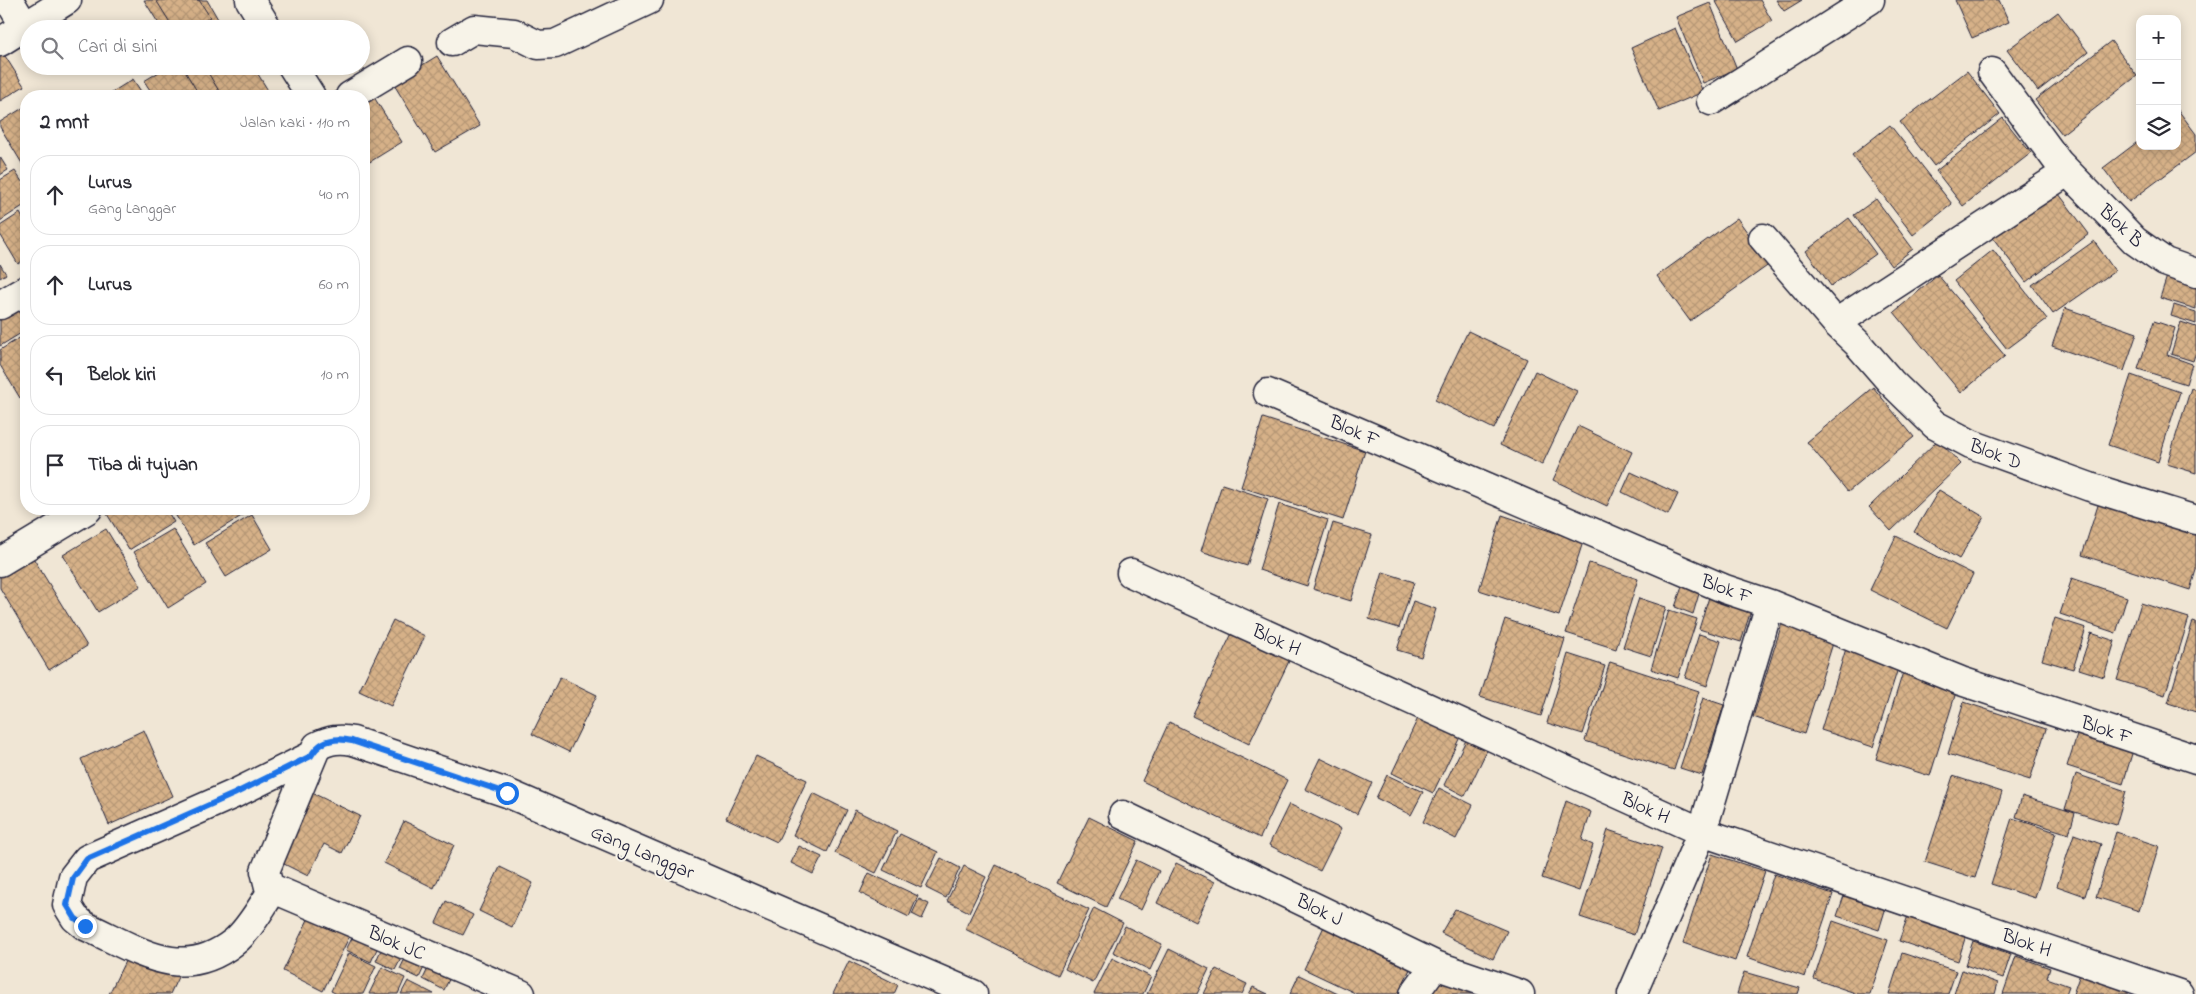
<!DOCTYPE html>
<html lang="id">
<head>
<meta charset="utf-8">
<style>
	body { margin:0; font-family:"Indie Flower",sans-serif; background:#f2f2f3; color:#2b2b33 }
	.controls { position:absolute; right:15px; top:15px; display:grid; overflow:hidden; border-radius:10px; box-shadow:0 2px 12px #0003 }
	.controls button { width:45px; height:45px; display:grid; place-items:center; padding:0; border:0; border-bottom:1px solid #e1e1e2; background:#fff; color:#2b2b33; font:25px sans-serif }
	.stop { position:absolute; width:15px; height:15px; margin:-11px; border:4px solid #1a73e8; border-radius:50%; background:#fff }
	.stop.end { background:#1a73e8; border-color:#fff; box-shadow:0 1px 5px #0008 }
	.list { margin:0; padding:0; list-style:none }
	h2 { display:flex; justify-content:space-between; align-items:center; height:65px; margin:0; padding:0 20px; font-size:21px }
	h2 small { font-size:16px; font-weight:400; color:#7c7c81 }
	.list li { display:grid; grid-template-columns:32px 1fr auto; gap:15px; align-items:center; box-sizing:border-box; height:80px; margin:0 10px 10px; padding:0 10px; border:1px solid #e1e1e2; border-radius:20px }
	.list b { display:block; font-size:19px; white-space:nowrap }
	.list p { margin:0; font-size:16px; white-space:nowrap; color:#7c7c81 }
	.list em { font-size:16px; font-style:normal; color:#7c7c81 }
	.icon { flex:none; width:28px; height:28px; fill:none; stroke:currentColor; stroke-width:2; stroke-linecap:round; stroke-linejoin:round }
	.map { position:relative; flex:none; width:2196px; height:994px; overflow:hidden }
	.search { position:absolute; background:#fff; box-shadow:0 2px 12px #0003; left:20px; top:20px; width:350px; height:55px; display:flex; align-items:center; gap:12px; box-sizing:border-box; padding:0 18px; border-radius:28px; color:#7c7c81; font-size:19px }
	.panel { position:absolute; background:#fff; box-shadow:0 2px 12px #0003; left:20px; top:90px; width:350px; height:425px; border-radius:20px }
	.map>svg:first-child { display:block }
</style>
</head>
<body>
<div class="map">
<svg width="2196" height="994" viewBox="0 0 2196 994">
	<defs>
		<pattern id="building-cross-hatch" width="8" height="8" patternUnits="userSpaceOnUse" patternTransform="scale(1.25)"><rect width="8" height="8" fill="#d6b188"/><path d="M0 0l8 8M0 8l8-8" fill="none" stroke="#b79876"/></pattern>
	</defs>
	<rect width="100%" height="100%" fill="#f0e6d5"/>
	<filter id="ink" filterUnits="userSpaceOnUse"><feTurbulence type="fractalNoise" baseFrequency=".02" numOctaves="2"/><feDisplacementMap in="SourceGraphic" scale="10" xChannelSelector="R" yChannelSelector="G"/><feConvolveMatrix kernelMatrix="1 2 1 2 8 2 1 2 1" color-interpolation-filters="sRGB"/></filter>
	<g filter="url(#ink)">
		<path fill="url(#building-cross-hatch)" stroke="#22223b" d="M144 0H199L210 17 191 29H162Z
			M156 0H207L222 26 218 29H174Z
			M1715 0H1760L1772 21 1738 41Z
			M1776 0H1802L1784 11Z
			M1955 0H1999L2009 22 1972 38Z
			M1710 3 1737 69 1703 83 1676 17Z
			M2058 12 2088 52 2038 91 2007 50Z
			M1675 28 1703 92 1659 111 1631 48Z
			M2111 41 2137 76 2062 134 2035 100Z
			M0 48 24 86 0 101Z
			M437 56 480 126 435 152 393 83Z
			M169 66H204L222 96H154L144 81Z
			M186 66H253L269 92 262 96H200L183 68Z
			M1967 71 2000 114 1934 166 1900 122Z
			M133 79 144 96H106Z
			M372 94 402 142 368 163 364 156V99Z
			M26 106V170L0 127V122Z
			M2178 110 2196 134V152L2129 202 2103 168 2140 140V146H2177Z
			M2003 118 2031 153 1963 206 1936 171Z
			M1890 125 1952 204 1913 235 1852 155Z
			M0 157 8 170 0 175Z
			M15 171 26 188V204L0 221V180Z
			M2056 190 2089 234 2026 282 1993 238Z
			M1876 199 1913 249 1891 266 1854 215Z
			M20 213 26 224V258L18 264 0 234V226Z
			M1737 218 1770 264 1690 321 1657 276Z
			M1849 218 1876 254 1831 286 1806 251Z
			M2094 241 2115 271 2053 314 2032 285Z
			M1993 250 2047 319 2007 349 1954 281Z
			M0 264 6 274 0 278Z
			M2168 273 2196 282V309L2160 298Z
			M1938 275 2005 356 1961 393 1894 312Z
			M13 301 26 323V330L0 346V309Z
			M2174 305 2196 312V324L2171 316Z
			M2065 308 2137 333 2124 371 2052 346Z
			M2154 321 2175 328 2167 355 2192 364 2186 384 2138 369Z
			M2181 322 2196 327V352L2193 361 2171 354Z
			M1468 331 1527 359 1494 429 1435 400Z
			M26 334V394L20 398 0 365V350Z
			M1535 371 1577 391 1542 465 1500 445Z
			M2131 375 2180 392 2158 462 2108 445Z
			M1873 387 1914 437 1848 492 1807 442Z
			M2191 388 2196 390V473L2167 464Z
			M1263 418 1365 451 1343 520 1241 487Z
			M1578 426 1632 452 1607 506 1553 480Z
			M1938 440 1961 464 1891 531 1869 507Z
			M1631 472 1678 494 1668 515 1622 492Z
			M1222 484 1268 499 1247 566 1201 551Z
			M1939 490 1984 517 1959 559 1914 532Z
			M2102 493 2196 523V570L2190 590 2082 555Z
			M1279 504 1328 520 1307 586 1259 570Z
			M104 509H166L174 522 129 550Z
			M177 509H247L248 512 194 545 173 511Z
			M252 515 272 549 226 577 205 543Z
			M1502 515 1583 542 1559 616 1479 590Z
			M1333 523 1372 535 1351 601 1313 589Z
			M106 529 141 586 98 612 63 555Z
			M173 529 206 584 168 608 134 552Z
			M1896 536 1973 574 1947 628 1870 590Z
			M32 556 87 646 49 670 0 588V575Z
			M1589 563 1638 579 1616 649 1566 633Z
			M1383 572 1414 582 1399 628 1369 619Z
			M2072 578 2127 597 2116 633 2060 614Z
			M1684 581 1701 587 1693 614 1675 607Z
			M1710 594 1752 607 1741 642 1699 629Z
			M1639 598 1666 607 1651 656 1623 647Z
			M1413 601 1436 609 1421 657 1397 650Z
			M2141 603 2189 618 2165 695 2117 680Z
			M1669 610 1697 619 1678 678 1651 669Z
			M2055 618 2086 628 2073 669 2042 660Z
			M1505 619 1565 639 1541 716 1480 697Z
			M393 620 425 636 391 706 359 691Z
			M1783 620 1835 637 1804 734 1753 717Z
			M2193 621 2196 622V712L2168 703Z
			M1235 627 1292 655 1249 744 1192 716Z
			M2091 633 2115 641 2104 677 2079 669Z
			M1699 634 1721 641 1707 686 1685 678Z
			M1848 642 1901 659 1873 747 1821 730Z
			M1568 654 1605 666 1583 734 1547 723Z
			M1610 662 1699 691 1674 770 1585 741Z
			M1903 672 1957 689 1930 776 1876 759Z
			M560 677 597 695 569 752 532 734Z
			M1703 698 1724 705 1702 775 1680 768Z
			M1964 702 2046 729 2030 780 1948 754Z
			M1419 716 1460 737 1433 793 1392 773Z
			M1169 722 1287 780 1260 838 1142 781Z
			M2079 729 2134 747 2123 784 2067 766Z
			M144 730 173 796 109 825 81 759Z
			M1468 736 1489 746 1465 796 1444 785Z
			M756 756 807 780 777 842 726 818Z
			M1320 758 1372 783 1357 814 1305 789Z
			M2076 774 2126 791 2116 825 2065 809Z
			M1387 775 1423 792 1411 815 1376 798Z
			M1953 776 2002 792 1975 878 1925 862Z
			M302 788 360 816 342 853 324 844 308 876 274 859Z
			M1439 788 1473 805 1456 839 1423 822Z
			M813 793 847 810 827 852 793 835Z
			M2022 796 2075 813 2069 834 2016 817Z
			M1566 801 1591 812 1582 840 1593 845 1579 891 1542 878Z
			M1289 804 1341 829 1320 871 1269 845Z
			M855 810 897 831 876 873 835 853Z
			M1089 817 1138 841 1106 907 1057 883Z
			M2012 818 2056 832 2035 898 1991 884Z
			M404 821 454 845 434 888 384 863Z
			M1608 830 1662 848 1634 935 1580 917Z
			M2116 832 2159 846 2139 911 2096 897Z
			M900 834 938 852 921 888 883 870Z
			M2074 834 2101 844 2085 896 2057 886Z
			M799 846 822 857 813 874 791 863Z
			M1712 854 1765 871 1735 961 1683 943Z
			M941 858 960 868 946 898 926 888Z
			M1136 860 1159 871 1141 910 1117 899Z
			M1176 863 1215 882 1196 922 1157 903Z
			M996 865 1089 910 1058 975 965 929Z
			M964 866 986 877 969 912 947 901Z
			M500 867 533 883 512 927 479 911Z
			M869 873 918 896 909 917 860 893Z
			M1774 874 1833 894 1805 977 1747 957Z
			M1846 890 1887 904 1879 930 1837 916Z
			M919 899 929 904 922 919 912 914Z
			M446 901 473 915 463 935 436 923Z
			M1094 908 1123 923 1093 983 1065 969Z
			M313 909 353 929 323 991 283 971Z
			M1455 909 1507 931 1493 959 1441 933Z
			M1909 913 1967 932 1958 961 1899 941Z
			M1328 918 1414 961 1398 994H1357L1304 969Z
			M1833 921 1888 940 1870 994H1858L1814 979Z
			M1125 926 1162 944 1150 970 1113 952Z
			M357 928 381 940 371 962 346 950Z
			M385 941 405 951 395 970 376 961Z
			M1973 941 2011 954 2003 978 1965 965Z
			M1169 949 1209 969 1197 994H1147Z
			M130 951 179 975 170 994H109Z
			M349 953 376 966 363 994H337L331 991Z
			M1902 953 1956 971 1948 994H1889Z
			M407 954 426 963 419 978 400 969Z
			M2016 956 2050 968 2047 978 2069 986 2066 994H2003Z
			M433 958 454 969 444 990 423 979Z
			M1112 958 1151 977 1143 994H1094Z
			M849 961 898 985 894 994H833Z
			M382 967 405 978 398 994H369Z
			M2082 968 2132 984 2128 994H2073Z
			M1216 969 1247 984 1242 994H1204Z
			M1962 970 1998 983 1995 994H1954Z
			M1439 971 1482 994H1431Z
			M1744 972 1800 988 1798 994H1737Z
			M1299 975 1338 994H1290Z
			M408 981 434 994H401Z
			M1253 987 1268 994H1249Z"/>
		<g fill="none" stroke-linecap="round" stroke-linejoin="round">
			<defs>
				<path id="minor" d="M9 0 25 27
					M250 0 268 29
					M0 42 67 0
					M452 42 474 29 514 33 538 45 555 44 649 0
					M292 66 311 96
					M1992 72 2058 162 2135 241 2165 262 2196 273
					M350 96 408 61
					M1711 101 1870 0
					M1763 238 1836 323 1857 343 1891 382 1935 425 1971 444 2090 487 2196 520
					M0 305 26 290
					M1836 323 2067 172
					M1268 393 1725 589 1770 604 1961 681 2196 759
					M0 562 88 509
					M1131 573 1702 832 2179 994
					M1123 815 1435 965 1520 994
					M273 890C261 907 250 929 234 942 181 984 137 949 85 926L75 918 67 905 73 877 87 859 234 794 311 756
					M521 994 269 887 265 871 317 746C330 740 339 738 353 741L507 793 973 994
					M1414 994 1435 965
					M1632 994 1702 832 1770 604"/>
			</defs>
			<use href="#minor" stroke="#22223b" stroke-width="31"/>
			<use href="#minor" stroke="#f7f3e8" stroke-width="28"/>
		</g>
	</g>
	<g fill="none" stroke-linecap="round" stroke-linejoin="round" filter="url(#ink)">
		<path stroke="#1a73e8" stroke-width="6" d="M85 926 75 918 67 905 73 878 87 859 234 794 311 756C320 740 335 737 352 741L507 793"/>
	</g>
	<g text-anchor="middle" stroke-width="4" stroke-linejoin="round" paint-order="stroke">
		<g font-size="20" fill="#22223b" stroke="#f7f3e8">
			<text transform="translate(2122 225) rotate(43)" y="7">Blok B</text>
			<text transform="translate(1355 430) rotate(23)" y="7">Blok F</text>
			<text transform="translate(1996 453) rotate(21)" y="7">Blok D</text>
			<text transform="translate(1727 588) rotate(20)" y="7">Blok F</text>
			<text transform="translate(1277 639) rotate(24)" y="7">Blok H</text>
			<text transform="translate(2107 729) rotate(18)" y="7">Blok F</text>
			<text transform="translate(1646 807) rotate(24)" y="7">Blok H</text>
			<text transform="translate(643 851) rotate(23)" y="7">Gang Langgar</text>
			<text transform="translate(1320 909) rotate(26)" y="7">Blok J</text>
			<text transform="translate(397 942) rotate(23)" y="7">Blok JC</text>
			<text transform="translate(2027 942) rotate(19)" y="7">Blok H</text>
		</g>
	</g>
</svg>
<div class="controls">
<button>+</button>
<button>−</button>
<button><svg class="icon" aria-label="layers" viewBox="0 0 24 24"><path d="M12 4l9 5-9 5-9-5zM3 14l9 5 9-5"/></svg></button>
</div>
<div class="stop" style="left:507px;top:793px"></div>
<div class="stop end" style="left:85px;top:926px"></div>
<div class="search"><svg class="icon" aria-label="search" viewBox="0 0 24 24"><circle cx="10" cy="10" r="6"/><path d="M15 15l6 6"/></svg>Cari di sini</div>
<section class="panel">
<h2>2 mnt<small>Jalan kaki · 110 m</small></h2>
<ul class="list">
<li><svg class="icon" aria-label="ahead" viewBox="0 0 24 24"><path d="M12 20V5M6 11l6-6 6 6"/></svg><div><b>Lurus</b><p>Gang Langgar</p></div><em>40 m</em></li>
<li><svg class="icon" aria-label="ahead" viewBox="0 0 24 24"><path d="M12 20V5M6 11l6-6 6 6"/></svg><div><b>Lurus</b></div><em>60 m</em></li>
<li><svg class="icon" aria-label="left" viewBox="0 0 24 24"><path d="M17 20v-9H6M10 6l-5 5 5 5"/></svg><div><b>Belok kiri</b></div><em>10 m</em></li>
<li><svg class="icon" aria-label="arrive" viewBox="0 0 24 24"><path d="M6 21V4h12l-3 4 3 4H6"/></svg><div><b>Tiba di tujuan</b></div></li>
</ul>
</section>
</div>
</body>
</html>
